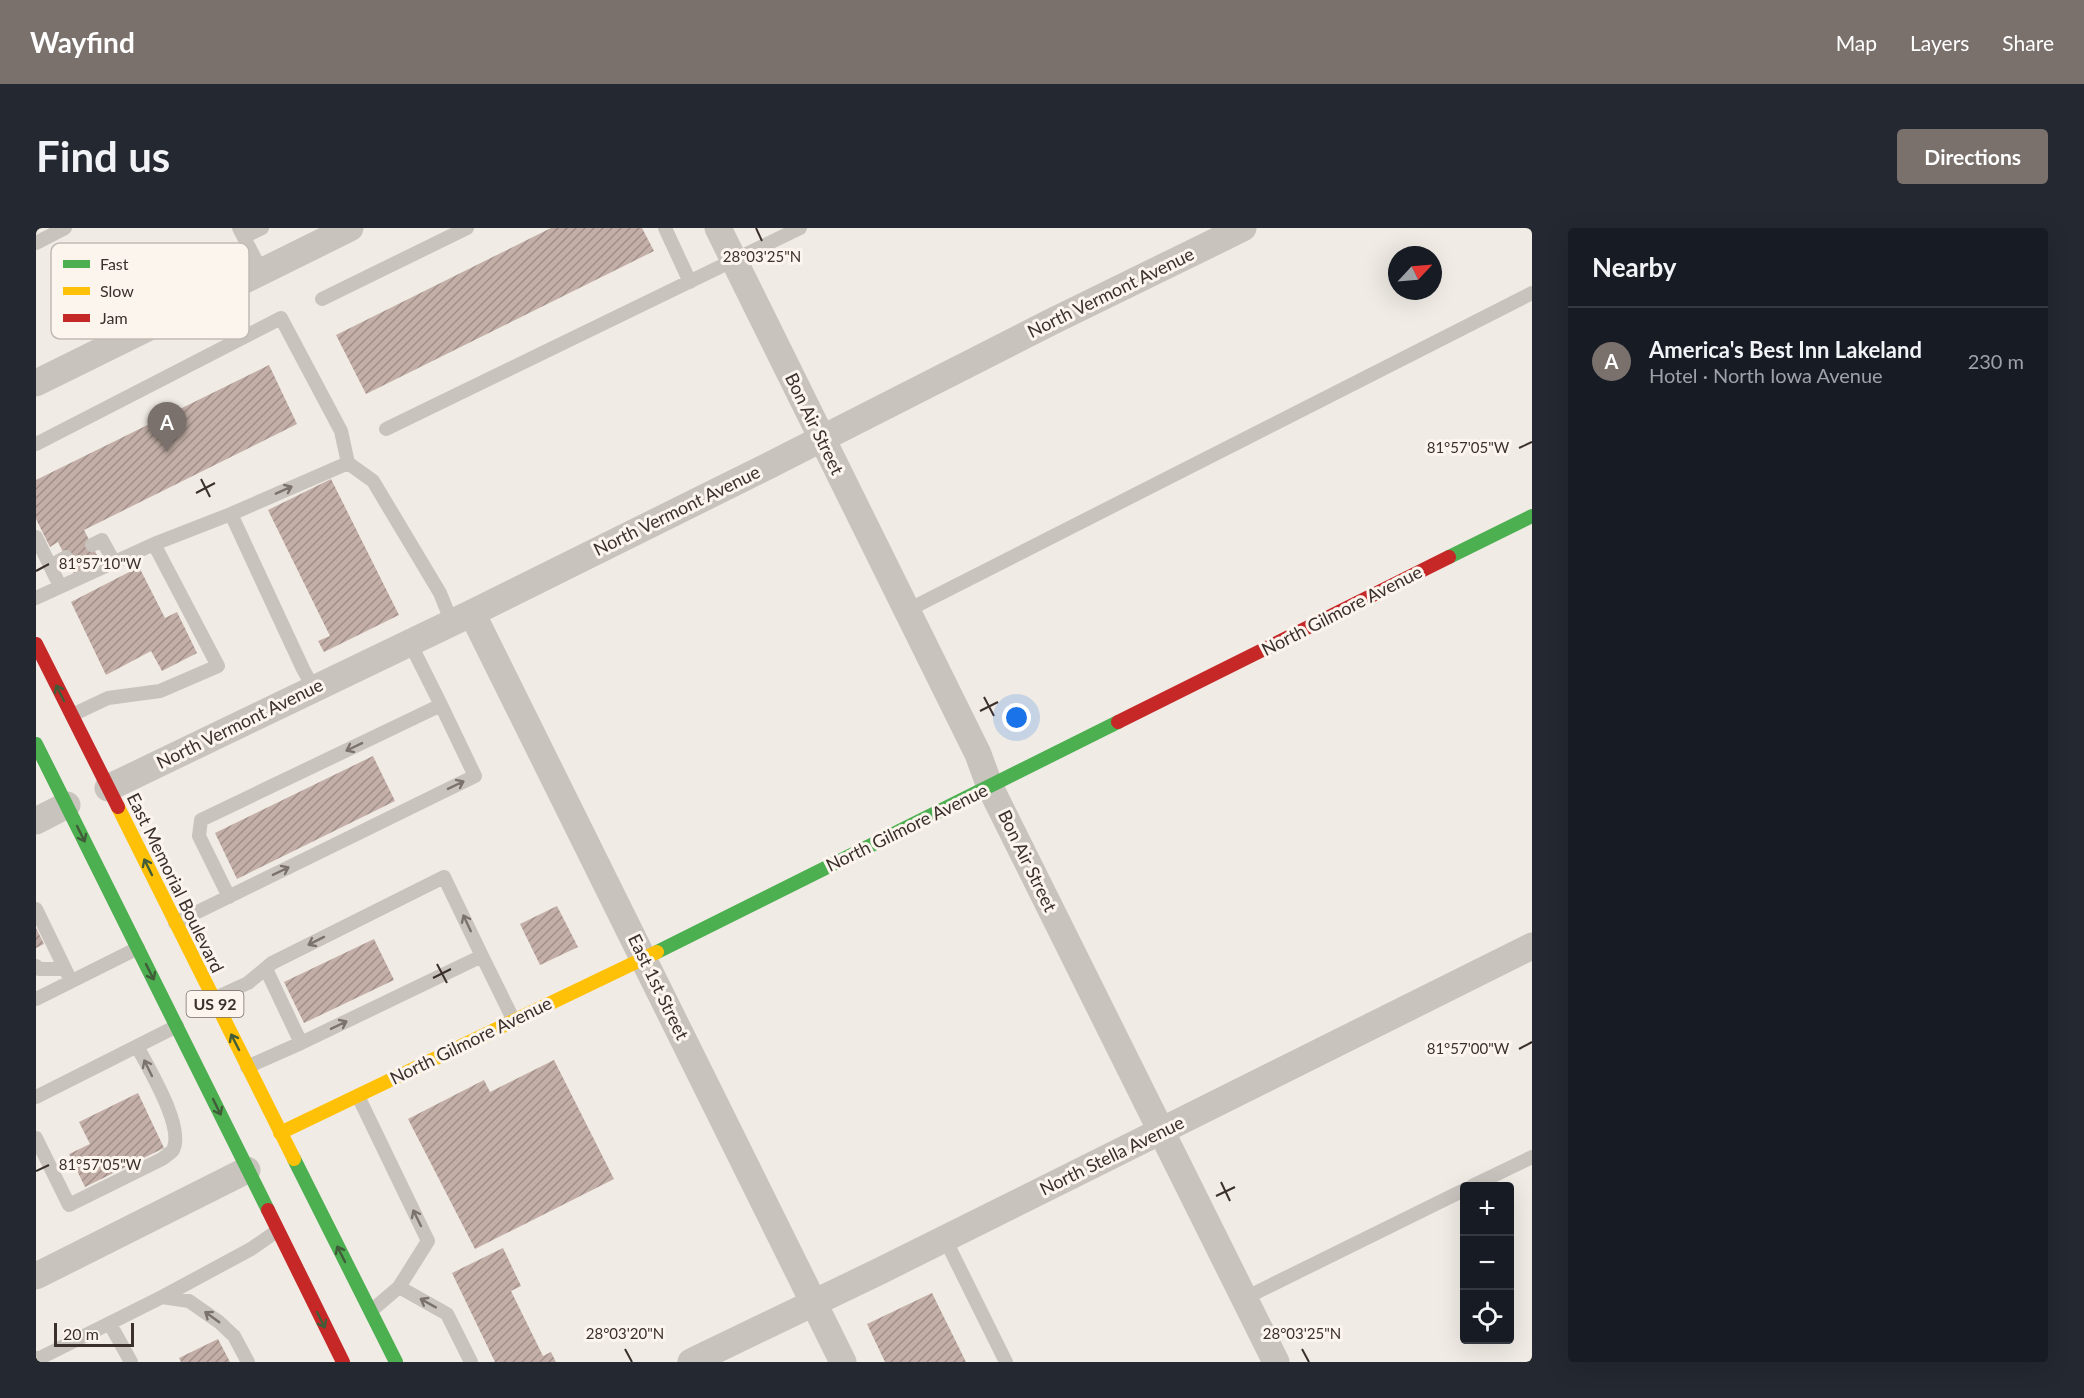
<!DOCTYPE html>
<html lang="en">
<head>
<meta charset="utf-8">
<style>
	body { margin:0; font-family:Lato,sans-serif; background:#242831; color:#f1f3f6 }
	.controls { position:absolute; right:18px; bottom:18px; display:grid; overflow:hidden; border-radius:6px; box-shadow:0 6px 24px #0002 }
	.controls button { width:54px; height:54px; display:grid; place-items:center; padding:0; border:0; border-bottom:2px solid #363941; background:#171b24; color:#f1f3f6; font:30px sans-serif }
	.compass { position:absolute; left:1352px; top:18px; width:54px; height:54px; border-radius:50%; background:#171b24; box-shadow:0 6px 24px #0002; rotate:64deg }
	.scale { position:absolute; left:18px; bottom:15px; width:80px; box-sizing:border-box; padding-left:6px; border:3px solid #3b302b; border-top:0; font-size:16px; line-height:21px; white-space:nowrap; color:#3b302b; -webkit-text-stroke:4px #fbf5ee; paint-order:stroke }
	.you { position:absolute; left:981px; top:490px; width:21px; height:21px; margin:-15px; border:4px solid #fff; border-radius:50%; background:#1a73e8; box-shadow:0 0 0 9px #1a73e833 }
	.badge { display:grid; place-items:center; width:39px; height:39px; border-radius:50%; background:#7a716c; color:#fff; font-size:20px; font-weight:700 }
	.pin { position:absolute; translate:-50% -50px; filter:drop-shadow(0 2px 3px #0008) }
	.pin::after { content:''; position:absolute; top:32px; width:21px; height:18px; background:inherit; clip-path:polygon(0 0,100% 0,50% 100%) }
	.list { margin:0; padding:0; list-style:none }
	h2 { display:flex; justify-content:space-between; align-items:center; height:78px; margin:0; padding:0 24px; font-size:26px }
	h2 small { font-size:20px; font-weight:400; color:#9ea1a6 }
	.list li { display:grid; grid-template-columns:39px 1fr auto; gap:18px; align-items:center; box-sizing:border-box; height:108px; padding:0 24px; border-top:2px solid #363941 }
	.list b { display:block; font-size:22px; white-space:nowrap }
	.list p { margin:0; font-size:20px; white-space:nowrap; color:#9ea1a6 }
	.list em { font-size:20px; font-style:normal; color:#9ea1a6 }
	.icon { flex:none; width:33px; height:33px; fill:none; stroke:currentColor; stroke-width:2; stroke-linecap:round; stroke-linejoin:round }
	.map { position:relative; flex:none; width:1496px; height:1134px; overflow:hidden; border-radius:6px }
	header { display:flex; align-items:center; gap:36px; box-sizing:border-box; height:84px; padding:0 30px; background:#7a716c; color:#fff }
	header strong { font-size:28px }
	nav { display:flex; gap:33px; margin-inline-start:auto; font-size:21px }
	.intro { display:flex; align-items:center; justify-content:space-between; box-sizing:border-box; height:144px; padding:0 36px }
	h1 { margin:0; font-size:42px }
	.button { padding:15px 27px; border-radius:6px; background:#7a716c; color:#fff; font-size:21px; font-weight:700 }
	main { display:flex; gap:36px; padding:0 36px }
	aside { flex:1; background:#171b24; border-radius:6px; box-shadow:0 6px 24px #0002 }
	.map>svg:first-child { display:block }
</style>
</head>
<body>
<header>
<strong>Wayfind</strong>
<nav><a>Map</a><a>Layers</a><a>Share</a></nav>
</header>
<div class="intro"><h1>Find us</h1><a class="button">Directions</a></div>
<main>
<div class="map">
<svg width="1496" height="1134" viewBox="0 0 1496 1134">
	<defs>
		<pattern id="building-hatch" width="6" height="6" patternUnits="userSpaceOnUse" patternTransform="scale(1.5)"><rect width="6" height="6" fill="#c3afa7"/><path d="M-1 1l2-2M0 6l6-6M5 7l2-2" fill="none" stroke="#a08f88"/></pattern>
	</defs>
	<rect width="100%" height="100%" fill="#f0ebe5"/>
	<path fill="url(#building-hatch)" d="M515 0H606L618 23 330 166 300 107Z
		M233 137 261 196 48 302 64 333 38 346 22 314 14 319 0 291V252Z
		M295 251 363 387 288 424 282 413 294 408 232 282Z
		M103 339 129 390 141 384 161 425 126 443 115 423 70 447 35 374Z
		M337 528 359 573 201 651 179 605Z
		M521 678 542 719 504 737 484 696Z
		M0 700 8 716 0 720Z
		M338 711 358 752 268 795 248 754Z
		M518 832 578 951 439 1021 372 891 448 852 454 864Z
		M102 865 128 920 49 959 33 926 54 916 43 894Z
		M467 1020 485 1058 475 1063 507 1128 515 1124 520 1134H459L416 1045Z
		M896 1065 930 1134H849L831 1096Z
		M182 1111 194 1134H145L143 1130Z"/>
	<g fill="none" stroke-linecap="round" stroke-linejoin="round">
		<path stroke="#c9c3be" stroke-width="14" d="M203 0 226 44
			M629 0 654 54
			M208 9 226 0
			M0 15 29 0
			M286 71 431 0
			M350 201 764 0
			M0 216 245 90 305 203 312 235 337 253 404 365 416 395
			M195 286 267 441 278 461
			M0 309 24 358
			M56 317 66 312 78 334
			M14 338 30 329
			M0 370 118 316 195 286 312 235
			M870 383 1496 65
			M374 415 405 477
			M36 487 72 470 124 463 182 438 118 316
			M0 681 35 753
			M139 695 439 548 405 477 165 592 163 608 193 669
			M446 728 478 793
			M0 738 3 741H29
			M230 741 265 815
			M0 771 102 720
			M177 771 212 755 236 735 408 649 446 728 265 815 211 839
			M322 868 392 1013 363 1059 335 1083
			M0 869 141 798
			M0 910 33 977 126 931C129 928 135 925 137 922 149 899 112 840 101 818
			M1436 958 1496 929
			M909 1011 970 1134
			M363 1059 411 1086 435 1134
			M126 1069 215 1021 241 1003
			M1209 1070 1428 962
			M74 1096 95 1134
			M0 1130H4L126 1069 153 1073 183 1094 198 1108 212 1134"/>
		<path stroke="#c9c3be" stroke-width="27" d="M682 0 942 526 954 559 1240 1134
			M0 155 314 0
			M436 385 807 1134
			M72 560 436 385 734 237 1013 95 1207 0
			M0 593 31 577
			M0 1048 211 942
			M655 1134 844 1043 1496 718"/>
		<path stroke="#4caf50" stroke-width="14" d="M1413 329 1496 288
			M0 516 232 982
			M621 724 1082 494
			M258 931 360 1134"/>
		<path stroke="#ffc107" stroke-width="14" d="M82 579 258 931
			M244 905 621 724"/>
		<path stroke="#c62828" stroke-width="14" d="M0 416 82 579
			M1082 494 1413 329
			M232 982 307 1134"/>
	</g>
	<defs><path id="oneway-shaft" d="M-6 0H5M1.5-3L5.5 0L1.5 3" fill="none" stroke-width="1.6" stroke-linecap="round" stroke-linejoin="round" transform="scale(1.5)"/></defs>
	<g stroke="#7b726d">
		<use href="#oneway-shaft" transform="translate(248 262) rotate(-24)"/>
		<use href="#oneway-shaft" transform="translate(318 519) rotate(154)"/>
		<use href="#oneway-shaft" transform="translate(420 557) rotate(-26)"/>
		<use href="#oneway-shaft" transform="translate(245 643) rotate(-26)"/>
		<use href="#oneway-shaft" transform="translate(431 695) rotate(-115)"/>
		<use href="#oneway-shaft" transform="translate(280 713) rotate(153)"/>
		<use href="#oneway-shaft" transform="translate(303 797) rotate(-26)"/>
		<use href="#oneway-shaft" transform="translate(112 840) rotate(-116)"/>
		<use href="#oneway-shaft" transform="translate(381 990) rotate(-116)"/>
		<use href="#oneway-shaft" transform="translate(392 1075) rotate(-151)"/>
		<use href="#oneway-shaft" transform="translate(176 1089) rotate(-144)"/>
	</g>
	<g stroke="#415c38">
		<use href="#oneway-shaft" transform="translate(24 465) rotate(-117)"/>
		<use href="#oneway-shaft" transform="translate(45 606) rotate(64)"/>
		<use href="#oneway-shaft" transform="translate(112 639) rotate(-116)"/>
		<use href="#oneway-shaft" transform="translate(114 744) rotate(63)"/>
		<use href="#oneway-shaft" transform="translate(199 814) rotate(-117)"/>
		<use href="#oneway-shaft" transform="translate(181 879) rotate(64)"/>
		<use href="#oneway-shaft" transform="translate(305 1026) rotate(-117)"/>
		<use href="#oneway-shaft" transform="translate(285 1092) rotate(64)"/>
	</g>
	<path fill="none" stroke="#3b302b" stroke-width="2" d="M720 0 726 13M1483 220 1496 214M165 251 174 269M160 265 179 255M0 343 13 336M948 469 958 488M944 483 962 474M401 736 411 755M397 750 415 741M1483 821 1496 814M0 943 13 937M1185 954 1194 973M1180 968 1199 959M589 1121 596 1134M1266 1121 1273 1134"/>
	<g text-anchor="middle" stroke-width="6" stroke-linejoin="round" paint-order="stroke">
		<rect fill="#fbf5ee" stroke="#756b66" stroke-width="1.5" x="150.5" y="763" width="57" height="26" rx="4.5"/>
		<g font-size="16" font-weight="bold" fill="#3b302b">
			<text x="179" y="782">US 92</text>
		</g>
		<g font-size="18" fill="#3b302b" stroke="#fbf5ee">
			<text transform="translate(1075 65) rotate(-26)" y="6">North Vermont Avenue</text>
			<text transform="translate(778 196) rotate(64)" y="6">Bon Air Street</text>
			<text transform="translate(641 283) rotate(-26)" y="6">North Vermont Avenue</text>
			<text transform="translate(1306 383) rotate(-27)" y="6">North Gilmore Avenue</text>
			<text transform="translate(204 496) rotate(-26)" y="6">North Vermont Avenue</text>
			<text transform="translate(871 600) rotate(-26)" y="6">North Gilmore Avenue</text>
			<text transform="translate(991 633) rotate(64)" y="6">Bon Air Street</text>
			<text transform="translate(139 655) rotate(64)" y="6">East Memorial Boulevard</text>
			<text transform="translate(622 759) rotate(64)" y="6">East 1st Street</text>
			<text transform="translate(435 813) rotate(-26)" y="6">North Gilmore Avenue</text>
			<text transform="translate(1076 928) rotate(-26)" y="6">North Stella Avenue</text>
		</g>
	</g>
	<rect x="15" y="15" width="198" height="96" rx="9" fill="#fbf5ee" stroke="#c1bab4" stroke-width="1.5"/>
	<rect x="27" y="32" width="27" height="8" fill="#4caf50"/>
	<rect x="27" y="59" width="27" height="8" fill="#ffc107"/>
	<rect x="27" y="86" width="27" height="8" fill="#c62828"/>
	<g font-size="16" fill="#3b302b">
		<text x="64" y="42">Fast</text>
		<text x="64" y="69">Slow</text>
		<text x="64" y="96">Jam</text>
	</g>
	<g font-size="15" text-anchor="middle" fill="#3b302b" stroke="#fbf5ee" stroke-width="6" stroke-linejoin="round" paint-order="stroke">
		<text x="726" y="34">28°03'25"N</text>
		<text x="1432" y="225">81°57'05"W</text>
		<text x="64" y="341">81°57'10"W</text>
		<text x="1432" y="826">81°57'00"W</text>
		<text x="64" y="942">81°57'05"W</text>
		<text x="589" y="1111">28°03'20"N</text>
		<text x="1266" y="1111">28°03'25"N</text>
	</g>
</svg>
<div class="controls">
<button>+</button>
<button>−</button>
<button><svg class="icon" aria-label="locate" viewBox="0 0 24 24"><circle cx="12" cy="12" r="6"/><path d="M12 2v4M12 18v4M2 12h4M18 12h4"/></svg></button>
</div>
<svg class="compass" viewBox="-18 -18 36 36"><path d="M0-13l5 13h-10z" fill="#e53935"/><path d="M0 13l5-13h-10z" fill="#9ea1a6"/></svg>
<div class="scale">20 m</div>
<div class="you"></div>
<div class="pin badge" style="left:131px;top:224px">A</div>
</div>
<aside>
<h2>Nearby<small></small></h2>
<ul class="list">
<li><span class="badge">A</span><div><b>America's Best Inn Lakeland</b><p>Hotel · North Iowa Avenue</p></div><em>230 m</em></li>
</ul>
</aside>
</main>
</body>
</html>
